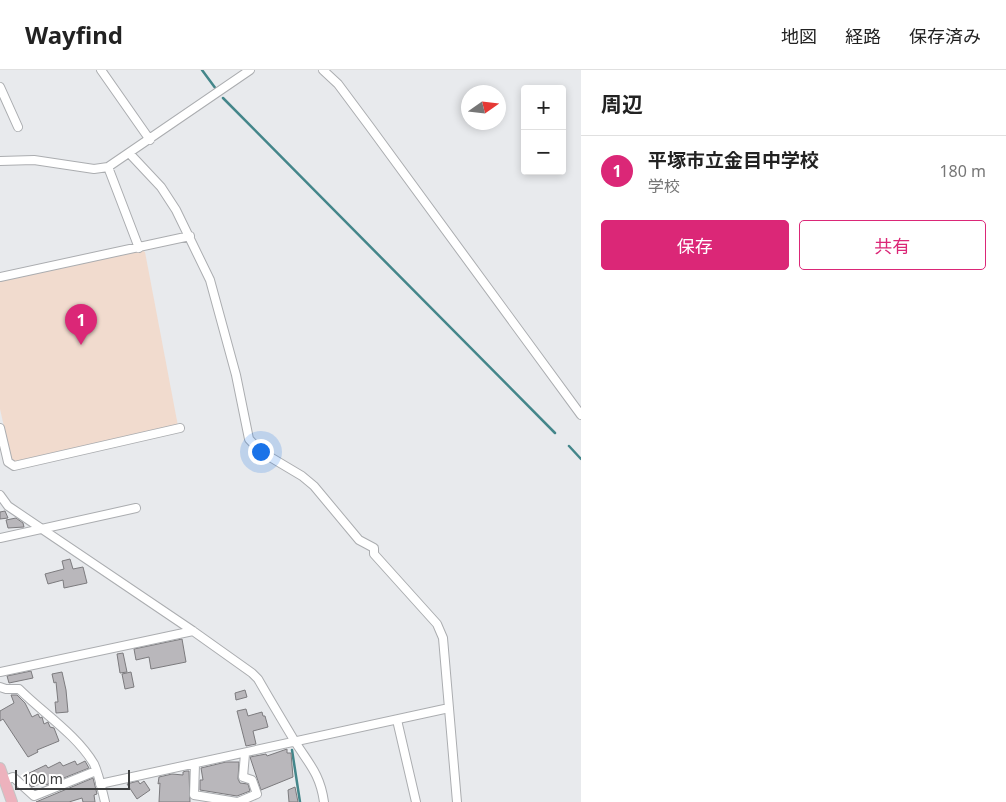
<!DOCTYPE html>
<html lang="ja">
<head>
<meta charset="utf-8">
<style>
	body { margin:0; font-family:"Noto Sans","Noto Sans JP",sans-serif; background:#f6f6f6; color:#222 }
	.controls { position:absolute; right:15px; top:15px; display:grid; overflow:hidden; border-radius:5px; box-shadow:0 2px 8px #0003 }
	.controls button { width:45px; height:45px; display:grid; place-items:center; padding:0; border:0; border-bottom:1px solid #e0e0e0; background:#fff; color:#222; font:25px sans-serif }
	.compass { position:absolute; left:461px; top:15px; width:45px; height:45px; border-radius:50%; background:#fff; box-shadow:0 2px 8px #0003; rotate:76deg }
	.scale { position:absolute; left:15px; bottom:12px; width:115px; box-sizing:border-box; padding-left:5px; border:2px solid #3c3d3e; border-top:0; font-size:14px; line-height:18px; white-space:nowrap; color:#3c3d3e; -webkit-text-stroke:4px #fff; paint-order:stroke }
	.you { position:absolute; left:260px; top:381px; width:18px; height:18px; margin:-12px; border:4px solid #fff; border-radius:50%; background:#1a73e8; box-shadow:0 0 0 8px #1a73e833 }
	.badge { display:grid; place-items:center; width:32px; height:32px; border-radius:50%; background:#db2777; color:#fff; font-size:16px; font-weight:700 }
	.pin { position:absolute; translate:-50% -41px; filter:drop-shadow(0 1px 2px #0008) }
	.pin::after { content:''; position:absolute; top:26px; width:18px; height:15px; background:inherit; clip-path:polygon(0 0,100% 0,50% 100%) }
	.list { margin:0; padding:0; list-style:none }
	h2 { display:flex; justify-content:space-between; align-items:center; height:65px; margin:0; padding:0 20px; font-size:21px }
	h2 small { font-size:16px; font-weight:400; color:#767676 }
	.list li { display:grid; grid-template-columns:32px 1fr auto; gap:15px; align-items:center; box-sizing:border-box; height:70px; padding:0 20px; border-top:1px solid #e0e0e0 }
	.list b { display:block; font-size:19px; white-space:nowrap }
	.list p { margin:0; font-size:16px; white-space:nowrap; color:#767676 }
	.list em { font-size:16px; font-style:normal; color:#767676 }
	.actions { display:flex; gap:10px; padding:15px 20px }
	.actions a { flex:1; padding:11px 0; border:1px solid #db2777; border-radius:5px; text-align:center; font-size:18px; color:#db2777 }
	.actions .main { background:#db2777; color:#fff }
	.map { position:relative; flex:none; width:581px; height:732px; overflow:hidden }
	header { display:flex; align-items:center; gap:30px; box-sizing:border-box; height:70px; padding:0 25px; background:#fff; border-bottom:1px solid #e0e0e0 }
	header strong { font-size:24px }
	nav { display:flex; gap:28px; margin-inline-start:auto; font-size:18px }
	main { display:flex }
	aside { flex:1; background:#fff }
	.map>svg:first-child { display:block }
</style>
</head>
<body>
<header>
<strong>Wayfind</strong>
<nav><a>地図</a><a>経路</a><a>保存済み</a></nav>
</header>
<main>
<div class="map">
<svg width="581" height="732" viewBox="0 0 581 732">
	<rect width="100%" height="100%" fill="#e8eaed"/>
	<path fill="#f1dbce" d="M142 180 145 182 178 356 14 393 12 392 0 339V210Z"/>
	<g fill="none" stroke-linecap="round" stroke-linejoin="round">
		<path stroke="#44868a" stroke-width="2.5" d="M202 0 216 19
			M223 28 555 363
			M569 376 581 389
			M292 680 300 732"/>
	</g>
	<path fill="#b9b7bb" stroke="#7c7b7e" d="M5 441 8 448 0 449V442Z
		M16 448 23 453 24 457 8 458 6 450Z
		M70 489 73 499 83 497 87 513 64 518 63 510 48 514 45 504 64 499 62 491Z
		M182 569 186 592 151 599 149 587 136 590 134 579Z
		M123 583 127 602 120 603 117 584Z
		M31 601 33 608 9 613 7 606Z
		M62 602 66 620 68 642 56 643 55 632H58L56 612 54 613 52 604Z
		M131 602 134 617 125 619 122 604Z
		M245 620 247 627 236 630 235 623Z
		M11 625H17L25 633 32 647 38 644 40 648 42 647 44 654 48 652 50 657 54 658 59 671 37 680 38 682 28 687 3 649 0 651V641L14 633Z
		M246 639 248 646 262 642 263 646H265L268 657 253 661 256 674 246 676 237 641Z
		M287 679V683H291L293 707 261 720 250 687 266 684 267 686Z
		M75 691 77 695 85 691 89 698 46 715 44 712 32 717 29 714 25 705 46 695 48 698 60 692 63 696Z
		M226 692H239L238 709 240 713 248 714 250 721 237 726 200 720V710H203L201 698Z
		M186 701H189L190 732H159L160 713 158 714 159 707 172 704 183 705V702Z
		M93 708 97 724 94 725 95 732H83L82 728 69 732H36Z
		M138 711 140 714 144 711 150 720 137 729 127 714Z
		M295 717 298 732H289L288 720Z"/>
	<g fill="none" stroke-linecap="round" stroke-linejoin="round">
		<defs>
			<path id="minor" d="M101 0 150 70
				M323 0 338 14 370 57 581 345
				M0 17 18 57
				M130 84 161 117 176 140 210 210 236 305 249 369 260 381 302 406 314 416 359 470 374 478V484L437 554 443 568 457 732
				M0 91 34 90 94 99 108 97 250 0
				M108 97 139 178
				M0 207 190 166
				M0 358 8 392 14 396 180 358
				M0 425 8 436 193 561 252 603 258 609C270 630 282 650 294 670 308 693 320 703 324 732
				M0 468 136 438
				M0 602 193 561
				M0 617 6 619H19C43 643 77 665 94 694 99 705 102 720 105 732
				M397 650 416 732
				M195 694 194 725 237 732
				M5 710 13 707 34 726 96 701
				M100 714 449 638
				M238 732 257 724 252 710 243 707 245 684"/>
			<path id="major" d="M0 698 12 732"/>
		</defs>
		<use href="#minor" stroke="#abadb0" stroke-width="10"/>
		<use href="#major" stroke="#c4c5c5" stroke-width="12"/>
		<use href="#minor" stroke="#fff" stroke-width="8"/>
		<use href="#major" stroke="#edb2bd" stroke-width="10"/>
	</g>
</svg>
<div class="controls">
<button>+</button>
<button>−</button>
</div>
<svg class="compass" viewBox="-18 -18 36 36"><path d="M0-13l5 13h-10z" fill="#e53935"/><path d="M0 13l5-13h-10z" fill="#767676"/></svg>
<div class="scale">100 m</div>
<div class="you"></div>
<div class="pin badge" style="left:81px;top:275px">1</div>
</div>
<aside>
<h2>周辺<small></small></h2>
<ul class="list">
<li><span class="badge">1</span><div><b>平塚市立金目中学校</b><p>学校</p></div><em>180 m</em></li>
</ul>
<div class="actions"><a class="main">保存</a><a>共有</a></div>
</aside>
</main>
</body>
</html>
